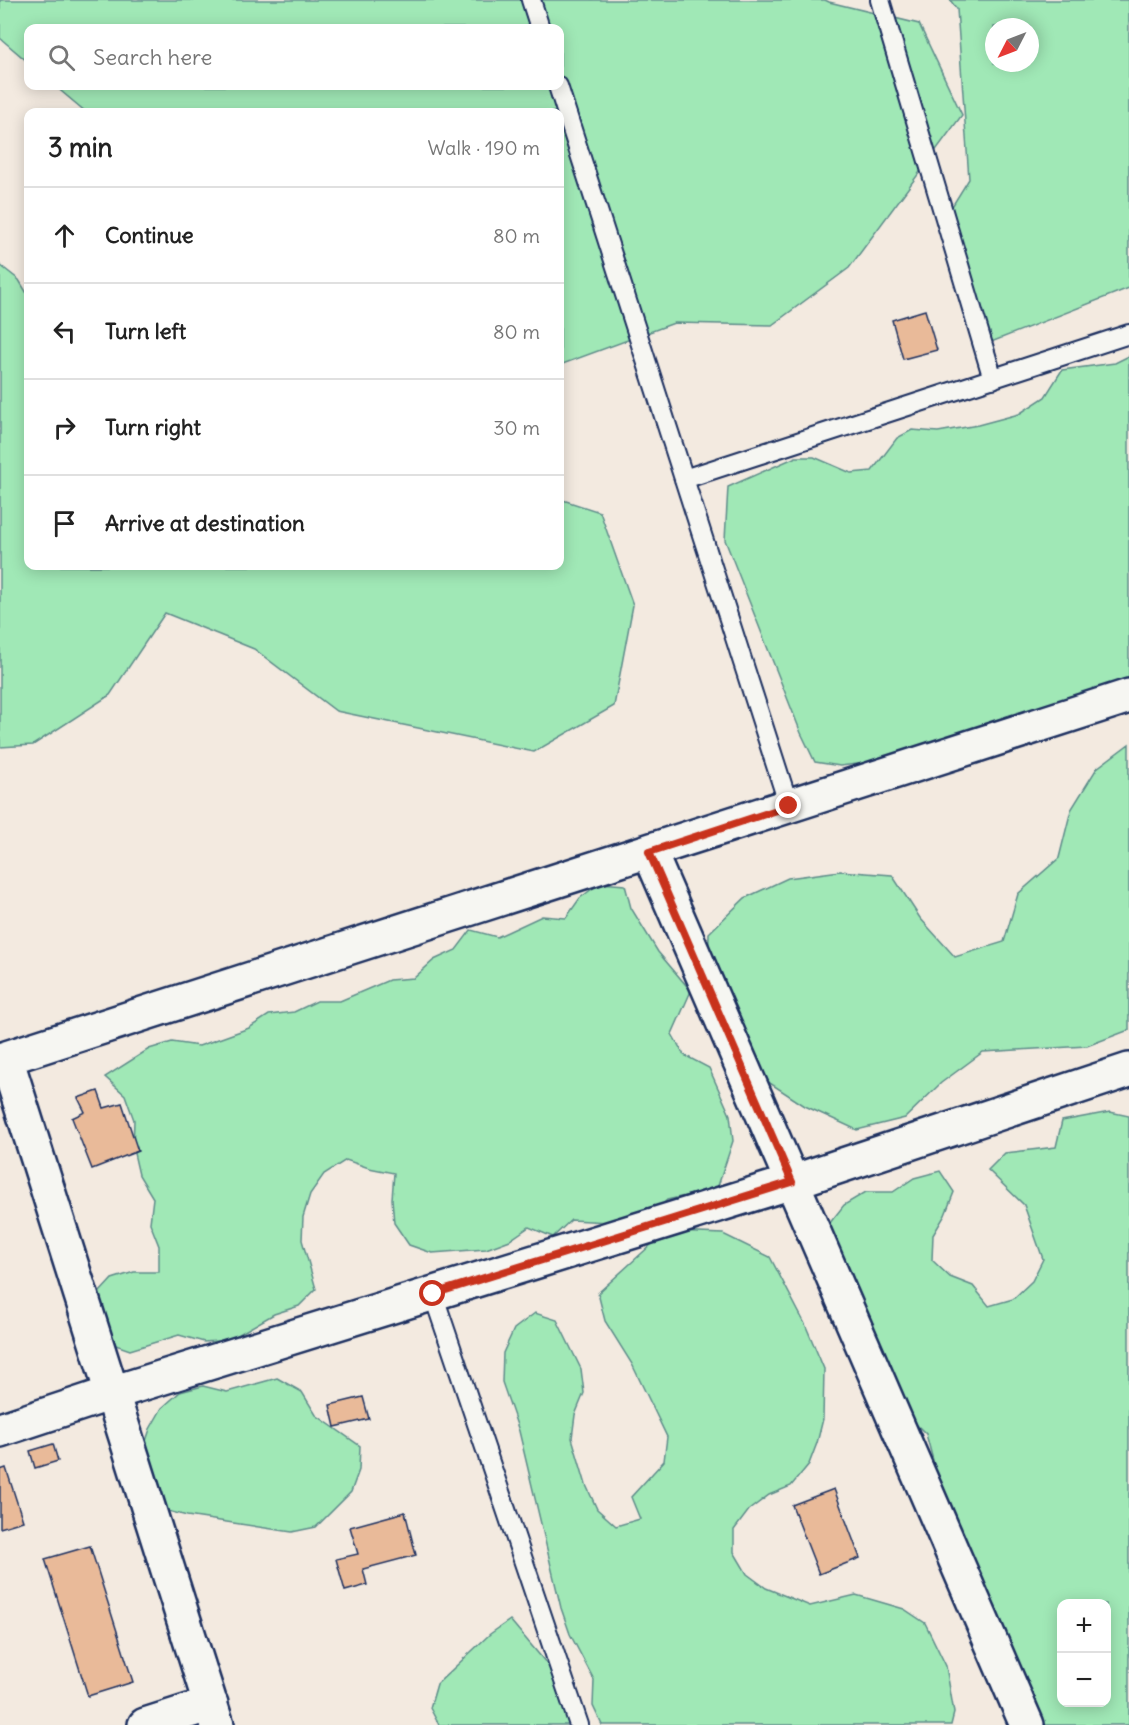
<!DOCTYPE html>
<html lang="en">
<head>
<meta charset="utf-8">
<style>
	body { margin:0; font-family:Delius,sans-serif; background:#f6f6f6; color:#222 }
	.controls { position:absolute; right:18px; bottom:18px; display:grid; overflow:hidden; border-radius:12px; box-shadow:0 3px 15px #0003 }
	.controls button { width:54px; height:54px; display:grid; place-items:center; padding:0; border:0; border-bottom:2px solid #e0e0e0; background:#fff; color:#222; font:30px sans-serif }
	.compass { position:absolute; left:985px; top:18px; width:54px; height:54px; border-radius:50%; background:#fff; box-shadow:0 3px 15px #0003; rotate:228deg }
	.stop { position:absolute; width:18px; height:18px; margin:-14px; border:4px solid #c8321e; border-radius:50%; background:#fff }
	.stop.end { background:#c8321e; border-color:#fff; box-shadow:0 2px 6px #0008 }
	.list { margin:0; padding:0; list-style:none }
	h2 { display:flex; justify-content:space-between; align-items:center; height:78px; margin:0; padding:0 24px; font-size:26px }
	h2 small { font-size:20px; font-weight:400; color:#767676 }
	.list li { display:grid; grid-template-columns:39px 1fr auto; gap:18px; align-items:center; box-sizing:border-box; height:96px; padding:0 24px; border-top:2px solid #e0e0e0 }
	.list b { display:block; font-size:22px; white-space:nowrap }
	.list em { font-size:20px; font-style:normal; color:#767676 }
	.icon { flex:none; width:33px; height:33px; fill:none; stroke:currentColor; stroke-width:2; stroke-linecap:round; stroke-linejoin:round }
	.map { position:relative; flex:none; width:1129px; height:1725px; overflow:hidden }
	.search { position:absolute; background:#fff; box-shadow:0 3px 15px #0003; left:24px; top:24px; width:540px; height:66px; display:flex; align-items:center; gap:15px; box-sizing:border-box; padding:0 21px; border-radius:12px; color:#767676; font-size:22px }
	.panel { position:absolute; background:#fff; box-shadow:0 3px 15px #0003; left:24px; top:108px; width:540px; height:462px; border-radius:12px }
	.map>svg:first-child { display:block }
</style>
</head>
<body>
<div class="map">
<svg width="1129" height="1725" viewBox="0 0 1129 1725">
	<rect width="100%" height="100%" fill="#f3eae0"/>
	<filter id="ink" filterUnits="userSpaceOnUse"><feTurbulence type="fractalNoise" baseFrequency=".0167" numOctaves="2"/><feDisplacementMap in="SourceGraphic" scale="12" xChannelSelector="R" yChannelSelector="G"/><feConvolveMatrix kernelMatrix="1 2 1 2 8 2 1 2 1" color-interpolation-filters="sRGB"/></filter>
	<g filter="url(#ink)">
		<path fill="#a0e8b6" stroke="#5e8c8a" stroke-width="1.5" fill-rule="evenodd" d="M0 0H825L829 2 919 24 962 115 849 268 772 325 674 323 560 365V112H86L55 86H560V28H28V62L0 38Z
			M950 0H1129V288L981 346 941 224 969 179 957 9ZM994 27H1030V63H994Z
			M0 265 19 280 28 295V566H560V499L600 512 633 605 614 706 534 752 336 711 254 649 165 613 110 695 33 745 0 747Z
			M1129 356V691L901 759 840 766 815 762 801 733 725 540 728 487 796 457H814L851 473 872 471 897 438 912 430 938 432 978 425 1019 414 1045 397 1062 370 1115 363Z
			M1129 744V1030L1087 1046 983 1052 941 1083 905 1118 857 1130 805 1106 759 1076 708 986 709 933 745 898 788 878 840 871 892 875 920 918 955 957 1004 942 1018 894 1059 858 1071 810 1097 768Z
			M600 883 625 885 631 908 658 952 691 991 672 1034 684 1055 709 1068 730 1115 733 1141 717 1189 667 1200 651 1216 628 1223 571 1220 553 1237 529 1227 510 1240 486 1249 432 1253 409 1245 394 1223 392 1199 394 1173 369 1168 346 1160 324 1174 310 1194 303 1217 302 1240 316 1289 299 1306 274 1314 229 1340 204 1342 179 1335 130 1350 104 1341 96 1318 99 1293 112 1279 134 1272H159V1246L150 1223 153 1198 139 1175 133 1149 134 1120 125 1095 105 1077 149 1049 172 1042 199 1046 249 1028 269 1015 294 1012 317 1001H340L389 980 414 978 434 960 456 950 471 930 497 937 542 916 566 918 580 898Z
			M1110 1112 1129 1116V1725H1027L934 1513 933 1460 926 1434 889 1398 875 1377 872 1324 858 1298 838 1276 829 1224 844 1205 866 1192H893L914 1178 940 1171 954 1192 945 1215 933 1235 932 1260 950 1277 973 1286 989 1306 1013 1299 1032 1281 1043 1259 1024 1205 988 1170 1005 1153 1056 1147 1062 1121ZM1062 1604H1106V1702H1062Z
			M675 1232 723 1234 770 1257 805 1324 824 1369 823 1419 817 1443 809 1464 791 1486 769 1495 749 1510 734 1530V1552L747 1574 766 1588 810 1606 856 1595 904 1609 925 1623 946 1666 954 1713 951 1725H602L593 1706 594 1680 570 1634 561 1608 519 1431 502 1382 503 1353 514 1329 535 1313 557 1320 581 1369 584 1393 575 1415 572 1438 586 1485 597 1509 616 1526 640 1519 631 1497 664 1461 667 1437 632 1364 605 1321 598 1293 653 1243Z
			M277 1378 302 1392 316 1415 360 1446 359 1470 351 1492 316 1527 292 1532 187 1516 160 1509 142 1453 150 1429 162 1408 180 1392 203 1386 227 1392Z
			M510 1620 558 1677 579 1725H439L430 1708 437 1684 490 1634Z"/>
		<path fill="#e9ba99" stroke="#1b2f5e" stroke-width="1.5" d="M925 310 937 350 903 359 892 320Z
			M98 1091 104 1108 122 1103 138 1151 92 1169 72 1118 85 1112 78 1098Z
			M363 1397 369 1419 335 1427 330 1405Z
			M53 1444 58 1461 35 1468 30 1451Z
			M6 1468 23 1521 0 1528V1470Z
			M834 1489 860 1558 819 1574 792 1505Z
			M405 1512 416 1555 363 1569 367 1585 345 1591 336 1559 358 1554 350 1527Z
			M90 1546 133 1682 88 1696 45 1559Z"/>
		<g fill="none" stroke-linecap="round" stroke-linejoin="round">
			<defs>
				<path id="lane" d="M531 0 540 28
					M880 0 993 379
					M558 86 789 806
					M684 479 1129 334
					M433 1294 579 1725"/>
				<path id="street" d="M649 851 1027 1725
					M6 1058 217 1725
					M0 1060 1129 696
					M0 1430 112 1393 792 1182 1129 1070
					M145 1725 211 1704"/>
			</defs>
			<use href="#lane" stroke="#1b2f5e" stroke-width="22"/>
			<use href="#street" stroke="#1b2f5e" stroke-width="38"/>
			<use href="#lane" stroke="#f6f6f2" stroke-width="18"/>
			<use href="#street" stroke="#f6f6f2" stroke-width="33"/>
		</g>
	</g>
	<g fill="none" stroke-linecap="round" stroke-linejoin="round" filter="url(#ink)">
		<path stroke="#c8321e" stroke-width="8" d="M433 1294 792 1182 649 852 789 806"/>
	</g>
</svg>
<div class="controls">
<button>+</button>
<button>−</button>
</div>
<svg class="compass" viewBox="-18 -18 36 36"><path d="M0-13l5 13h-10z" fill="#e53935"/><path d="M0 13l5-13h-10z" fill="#767676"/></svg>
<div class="stop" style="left:433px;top:1294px"></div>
<div class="stop end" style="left:789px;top:806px"></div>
<div class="search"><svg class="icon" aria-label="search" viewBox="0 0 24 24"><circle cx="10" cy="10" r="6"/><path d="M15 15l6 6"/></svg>Search here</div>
<section class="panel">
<h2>3 min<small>Walk · 190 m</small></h2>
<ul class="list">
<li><svg class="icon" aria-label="ahead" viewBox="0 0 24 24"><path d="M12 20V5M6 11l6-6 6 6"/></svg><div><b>Continue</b></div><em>80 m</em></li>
<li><svg class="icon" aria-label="left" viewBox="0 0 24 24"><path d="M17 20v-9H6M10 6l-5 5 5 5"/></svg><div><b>Turn left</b></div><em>80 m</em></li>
<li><svg class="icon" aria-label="right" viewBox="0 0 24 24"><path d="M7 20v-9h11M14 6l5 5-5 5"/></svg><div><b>Turn right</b></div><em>30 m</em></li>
<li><svg class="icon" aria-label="arrive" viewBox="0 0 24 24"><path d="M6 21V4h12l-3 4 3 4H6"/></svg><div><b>Arrive at destination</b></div></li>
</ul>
</section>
</div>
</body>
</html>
